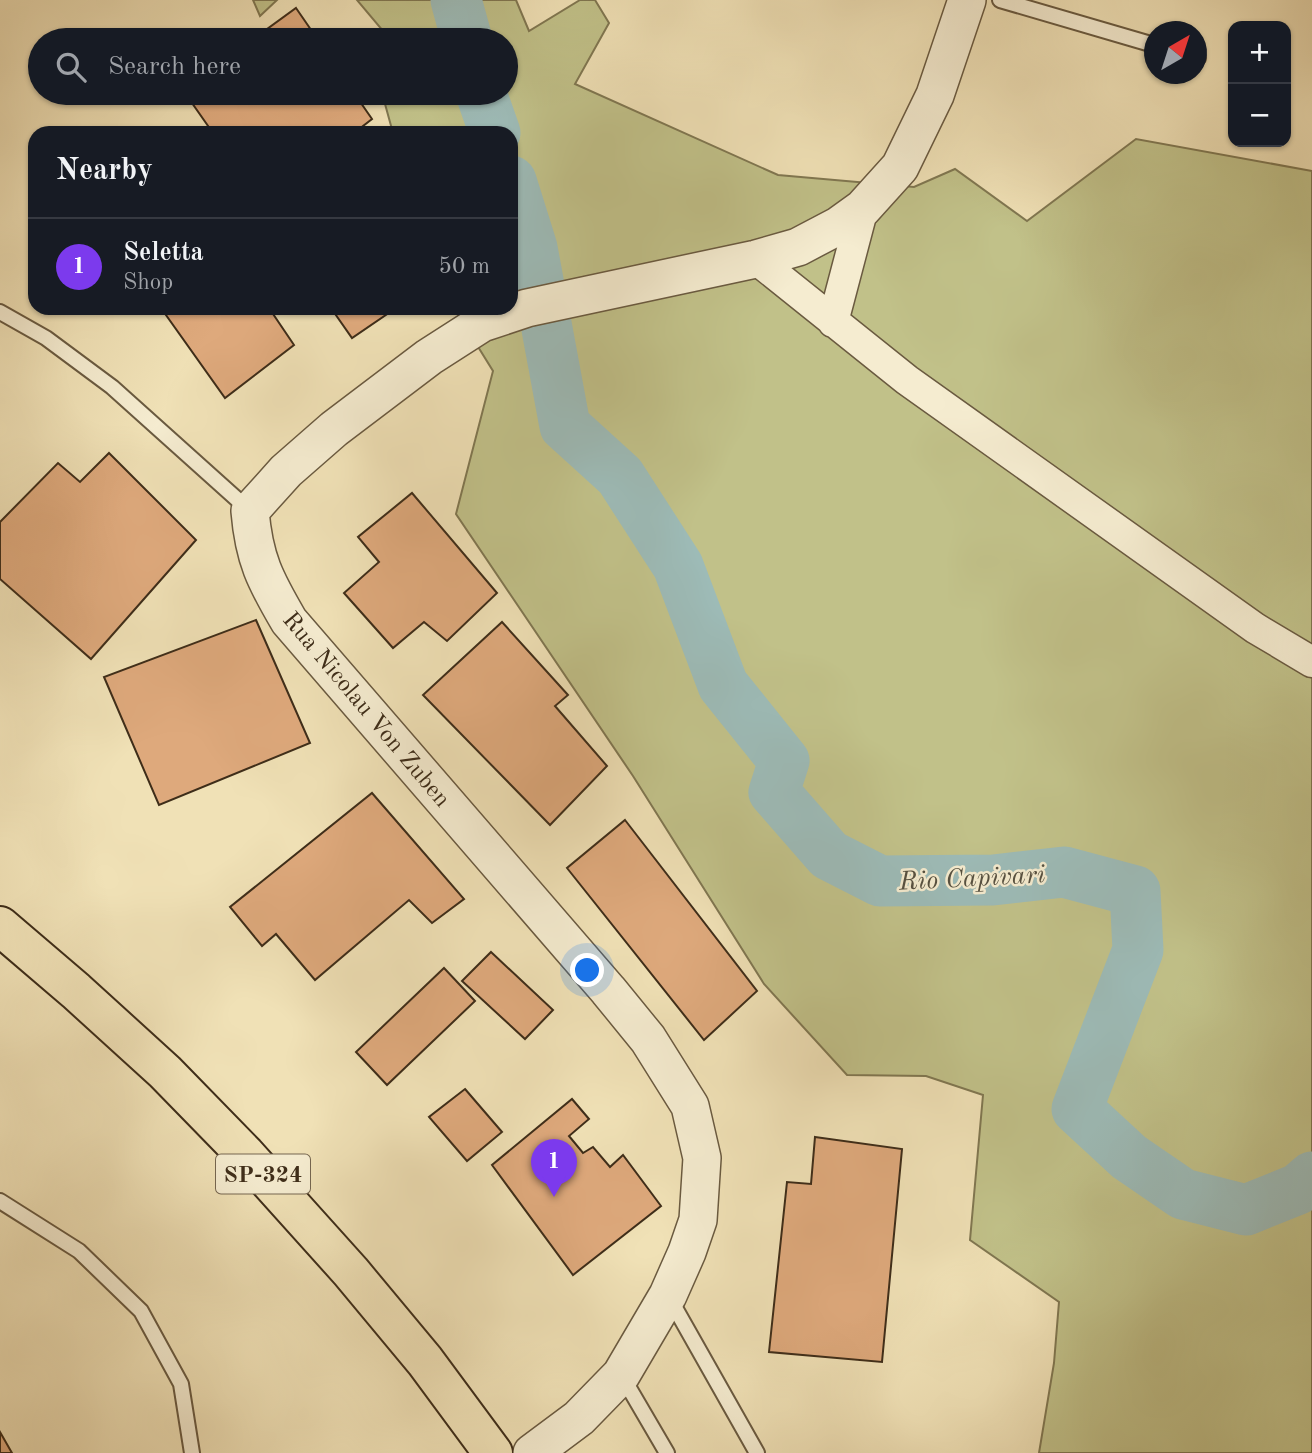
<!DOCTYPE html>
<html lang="en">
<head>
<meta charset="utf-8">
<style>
	body { margin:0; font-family:"Old Standard TT",serif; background:#242831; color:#f1f3f6 }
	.controls { position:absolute; right:21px; top:21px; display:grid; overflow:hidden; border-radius:14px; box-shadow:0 2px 5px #0004 }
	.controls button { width:63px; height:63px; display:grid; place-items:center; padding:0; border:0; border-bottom:2px solid #363941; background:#171b24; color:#f1f3f6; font:35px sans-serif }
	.compass { position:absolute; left:1144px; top:21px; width:63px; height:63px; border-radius:50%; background:#171b24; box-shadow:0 2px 5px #0004; rotate:39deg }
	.you { position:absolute; left:588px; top:971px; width:24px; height:24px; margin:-18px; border:5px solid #fff; border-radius:50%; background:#1a73e8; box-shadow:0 0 0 10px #1a73e833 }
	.badge { display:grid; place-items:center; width:46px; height:46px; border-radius:50%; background:#7c3aed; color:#fff; font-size:23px; font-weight:700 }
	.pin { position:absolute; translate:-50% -58px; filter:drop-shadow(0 2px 4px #0008) }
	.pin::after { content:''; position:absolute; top:37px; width:24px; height:21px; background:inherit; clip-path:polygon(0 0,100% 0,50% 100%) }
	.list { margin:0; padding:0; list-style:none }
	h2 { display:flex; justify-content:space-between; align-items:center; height:91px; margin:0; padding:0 28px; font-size:30px }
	h2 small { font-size:23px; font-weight:400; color:#9ea1a6 }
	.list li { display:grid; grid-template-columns:46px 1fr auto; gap:21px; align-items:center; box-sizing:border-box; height:98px; padding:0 28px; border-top:2px solid #363941 }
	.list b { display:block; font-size:26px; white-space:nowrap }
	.list p { margin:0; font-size:23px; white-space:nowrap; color:#9ea1a6 }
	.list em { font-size:23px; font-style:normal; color:#9ea1a6 }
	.icon { flex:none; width:38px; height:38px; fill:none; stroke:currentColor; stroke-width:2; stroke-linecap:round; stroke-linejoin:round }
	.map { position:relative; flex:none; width:1312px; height:1453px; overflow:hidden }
	.search { position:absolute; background:#171b24; box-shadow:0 2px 5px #0004; left:28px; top:28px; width:490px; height:77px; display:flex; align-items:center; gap:18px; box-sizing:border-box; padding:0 24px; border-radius:38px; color:#9ea1a6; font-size:26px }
	.panel { position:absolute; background:#171b24; box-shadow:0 2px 5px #0004; left:28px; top:126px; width:490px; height:189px; border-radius:21px }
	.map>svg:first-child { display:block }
</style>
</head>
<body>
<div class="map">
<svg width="1312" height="1453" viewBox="0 0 1312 1453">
	<rect width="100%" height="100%" fill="#f0e1b6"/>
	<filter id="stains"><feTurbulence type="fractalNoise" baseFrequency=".00286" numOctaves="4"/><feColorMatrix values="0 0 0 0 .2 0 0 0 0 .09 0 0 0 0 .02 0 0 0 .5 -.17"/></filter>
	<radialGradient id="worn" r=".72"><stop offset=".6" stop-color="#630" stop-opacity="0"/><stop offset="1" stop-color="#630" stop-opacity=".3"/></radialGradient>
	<path fill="#c1c189" stroke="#807751" stroke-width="2" d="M253 0H277L260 16Z
		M357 0H516L529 31 580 0H595L609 23 575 84 778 175 914 187 955 169 1027 221 1136 139 1312 171V1453H1039L1054 1363 1059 1302 970 1240 983 1095 926 1076 847 1075 764 984 633 776 456 514 493 371 454 308H511V133H393L382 93H506V40H383L384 32Z"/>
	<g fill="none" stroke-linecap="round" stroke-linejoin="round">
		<path stroke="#9dbbb7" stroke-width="51" d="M456 0 467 40
			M481 93 495 133
			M511 181 532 248 565 426 620 476 678 566 723 685 784 761 774 792 829 855 880 881 993 880 1064 872 1135 891 1138 950 1077 1109 1129 1157 1183 1194 1246 1210 1298 1189 1312 1177"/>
	</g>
	<path fill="#dea97c" stroke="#3e2d19" stroke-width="2" d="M296 8 318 40H252Z
		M185 93H354L372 119 354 133H213Z
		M161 308H269L294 345 225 398Z
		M331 308H396L352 338Z
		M109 453 196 540 91 659 0 579V522L58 463 80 482Z
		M412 493 497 593 447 641 424 622 393 648 344 593 379 562 358 537Z
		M256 620 310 743 159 805 104 677Z
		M502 622 568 695 555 706 607 766 550 825 423 695Z
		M372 793 464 899 432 923 409 900 315 980 276 934 262 946 230 907Z
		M625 820 757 991 704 1040 567 868Z
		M491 952 553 1010 525 1039 462 981Z
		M444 968 475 1001 387 1085 356 1052Z
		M465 1089 502 1132 467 1161 429 1117Z
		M572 1099 589 1119 569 1136 583 1153 593 1147 610 1167 623 1155 661 1206 573 1275 492 1165Z
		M815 1137 902 1149 882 1362 769 1352 787 1182 811 1184Z
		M0 1432 12 1453H0Z"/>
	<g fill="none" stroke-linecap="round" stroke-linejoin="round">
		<defs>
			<path id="service" d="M1000 0 1154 45
				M1196 57 1198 58
				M0 312 46 338 112 387 249 510
				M0 1201 79 1251 141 1311 181 1384 192 1453
				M670 1299 757 1453
				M622 1376 667 1453"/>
			<path id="minor" d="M756 259 907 380 1255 628 1312 662
				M833 322 863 208"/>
			<path id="tertiary" d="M532 1453 579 1418 621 1375 668 1295 687 1252 698 1220 702 1158 690 1106 648 1039 608 990 289 621C265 580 254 559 250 511L286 471 334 429 429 357 482 323 527 308 756 259 798 247 838 226 863 208 900 167 935 95 967 0"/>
			<path id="trunk" d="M0 926 76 991 165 1072 245 1154 351 1272 425 1361 493 1453"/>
		</defs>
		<use href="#service" stroke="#6a5a40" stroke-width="18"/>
		<use href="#minor" stroke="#6a5a40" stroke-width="33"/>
		<use href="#tertiary" stroke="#6a5a40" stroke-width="40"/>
		<use href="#trunk" stroke="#3e2d19" stroke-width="42"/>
		<use href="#service" stroke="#f5ecd0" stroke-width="14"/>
		<use href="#minor" stroke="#f5ecd0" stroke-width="30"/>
		<use href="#tertiary" stroke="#f5ecd0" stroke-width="37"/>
		<use href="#trunk" stroke="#f0e1b6" stroke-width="38"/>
	</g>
	<g text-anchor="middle" stroke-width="5" stroke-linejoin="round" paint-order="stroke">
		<rect fill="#f5ecd0" stroke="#756650" stroke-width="2" x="216" y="1154.5" width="94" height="39" rx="5"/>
		<g font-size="23" font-weight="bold" fill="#3e2d19">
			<text x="263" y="1182">SP-324</text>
		</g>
		<g font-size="24" fill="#3e2d19" stroke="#f5ecd0">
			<text transform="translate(367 709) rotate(50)" y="8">Rua Nicolau Von Zuben</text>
		</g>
		<g font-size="26" font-style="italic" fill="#565040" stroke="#f5ecd0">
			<text transform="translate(972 877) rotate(-3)" y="9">Rio Capivari</text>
		</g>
	</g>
	<rect width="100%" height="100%" filter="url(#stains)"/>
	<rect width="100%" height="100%" fill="url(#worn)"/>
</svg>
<div class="controls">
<button>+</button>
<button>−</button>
</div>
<svg class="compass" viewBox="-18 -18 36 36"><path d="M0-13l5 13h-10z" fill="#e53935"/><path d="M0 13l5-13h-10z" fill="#9ea1a6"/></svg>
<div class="you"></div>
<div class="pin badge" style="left:554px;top:1197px">1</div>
<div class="search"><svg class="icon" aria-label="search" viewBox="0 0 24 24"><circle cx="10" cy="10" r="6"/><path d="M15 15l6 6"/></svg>Search here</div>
<section class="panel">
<h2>Nearby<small></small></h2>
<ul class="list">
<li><span class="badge">1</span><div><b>Seletta</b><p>Shop</p></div><em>50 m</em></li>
</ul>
</section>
</div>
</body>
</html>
